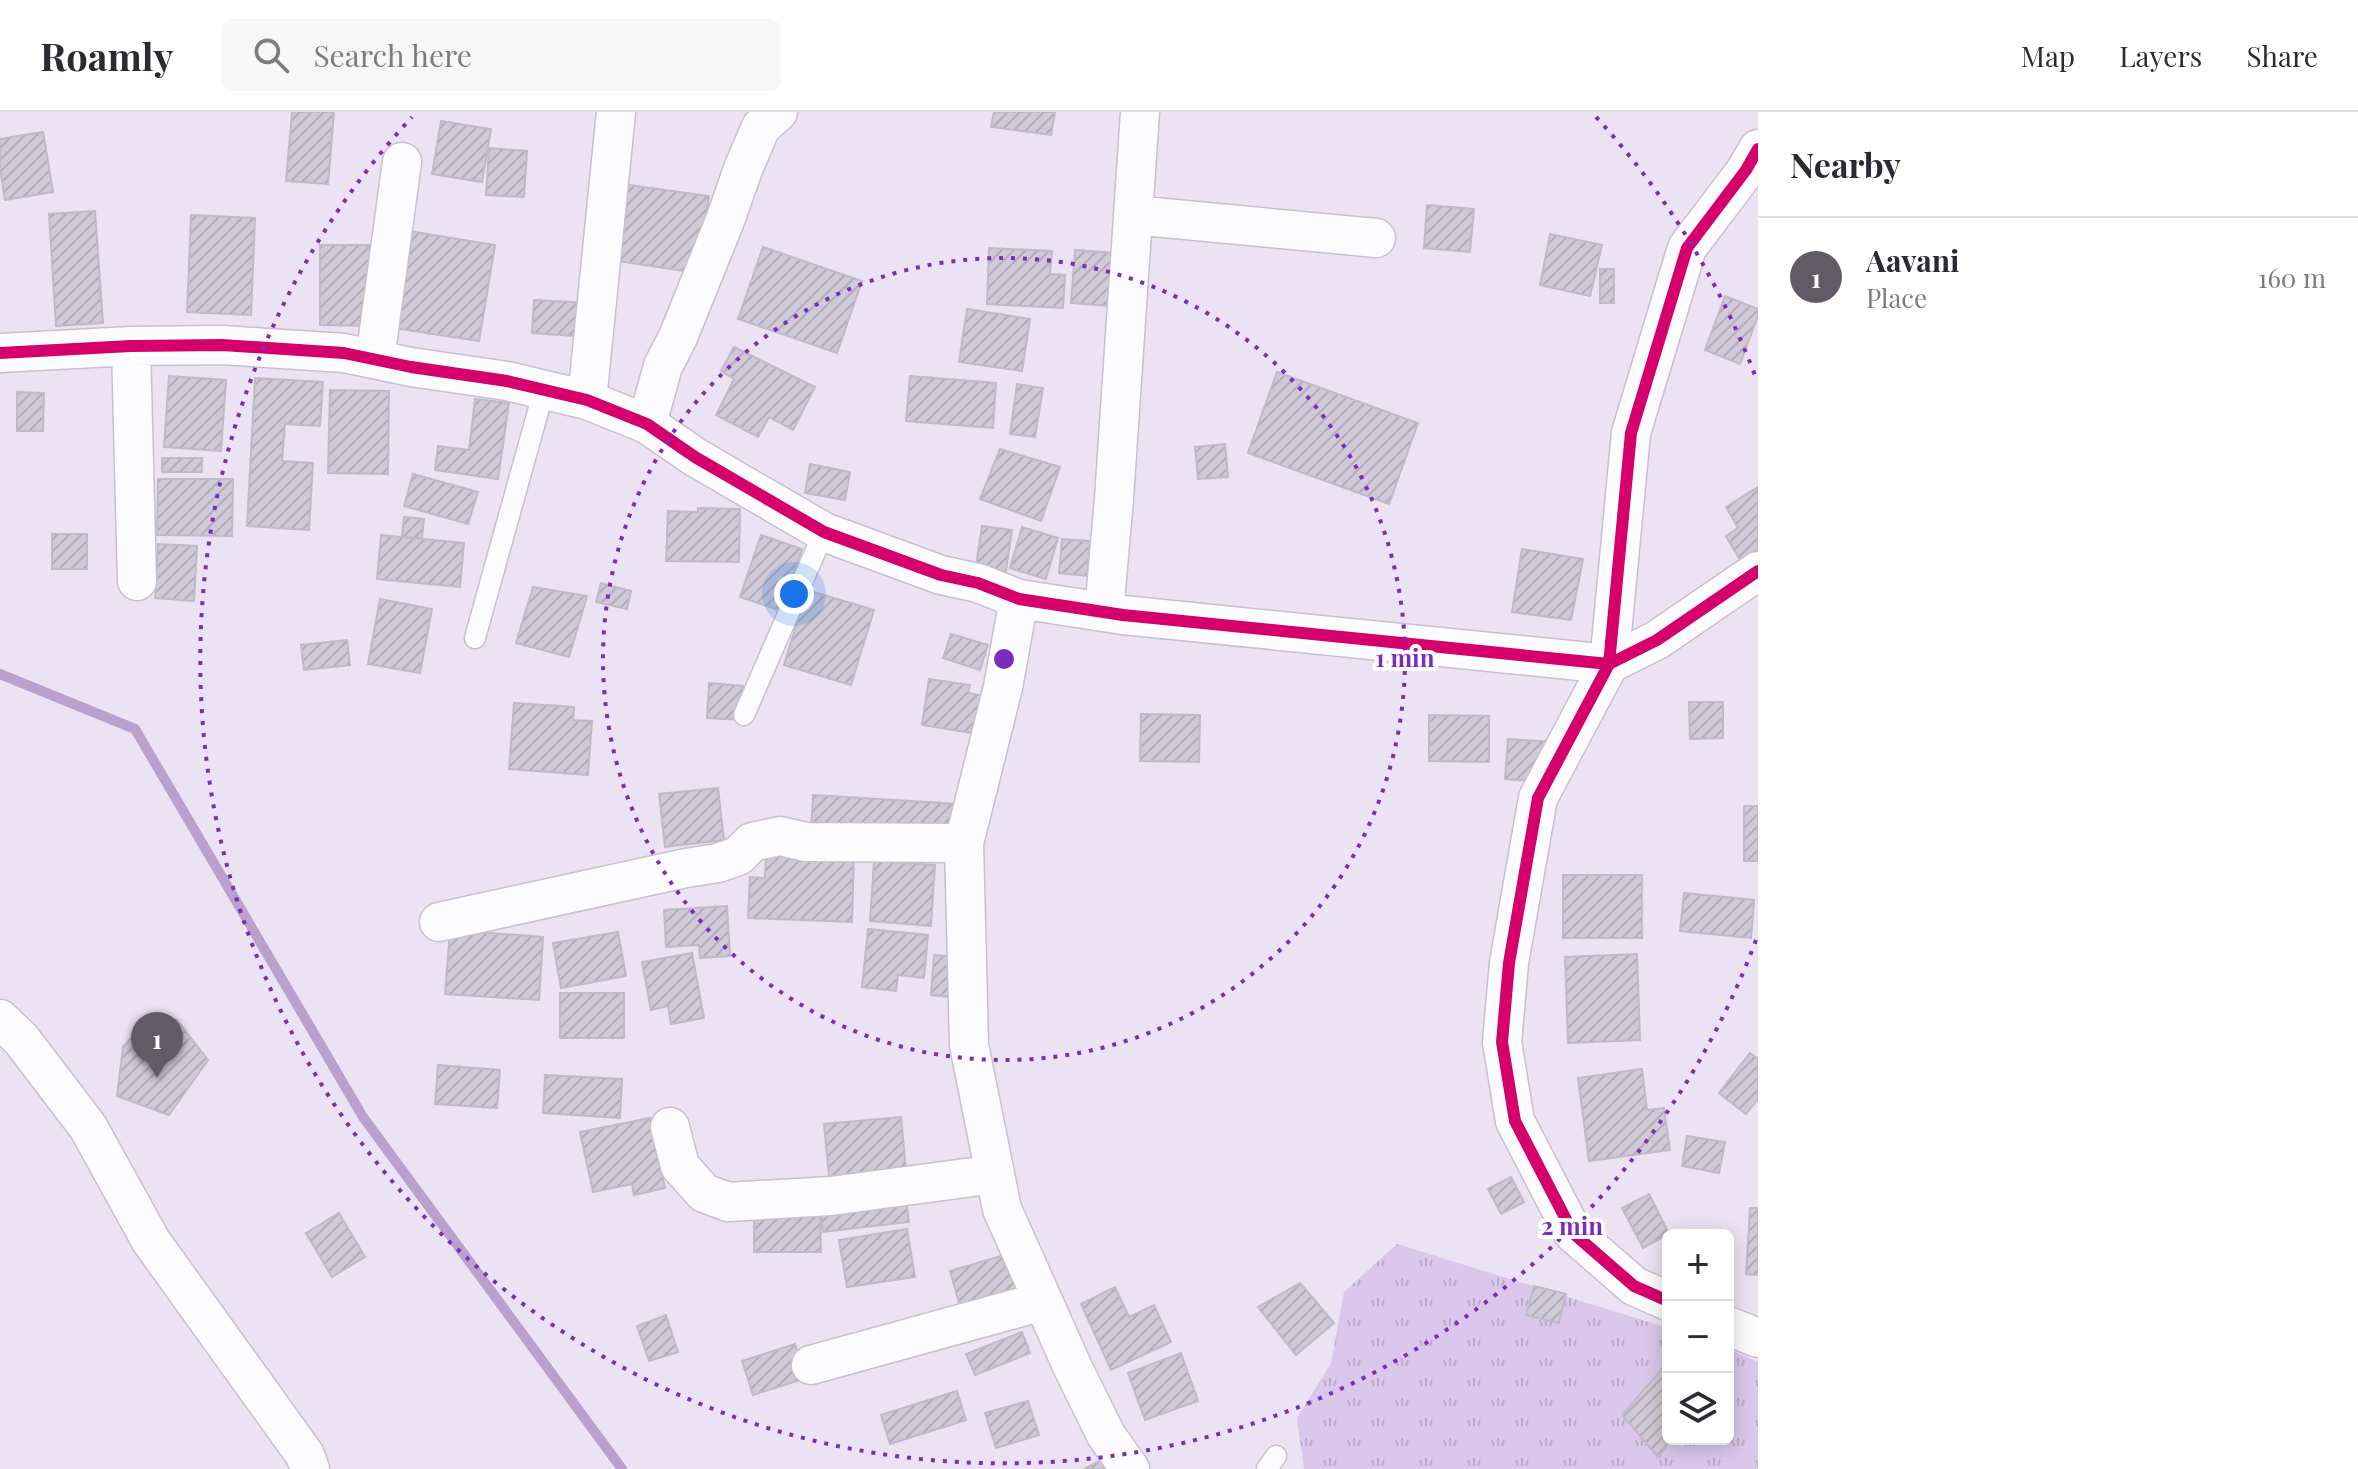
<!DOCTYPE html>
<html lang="en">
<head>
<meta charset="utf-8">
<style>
	body { margin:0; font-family:"Playfair Display",serif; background:#f7f7f7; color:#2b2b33 }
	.controls { position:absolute; right:24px; bottom:24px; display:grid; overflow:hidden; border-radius:12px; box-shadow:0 4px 20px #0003 }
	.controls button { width:72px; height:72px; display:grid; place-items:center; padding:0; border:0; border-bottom:2px solid #e1e1e2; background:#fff; color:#2b2b33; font:40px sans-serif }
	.you { position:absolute; left:794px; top:482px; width:28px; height:28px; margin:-20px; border:6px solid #fff; border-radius:50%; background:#1a73e8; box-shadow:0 0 0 12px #1a73e833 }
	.badge { display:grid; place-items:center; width:52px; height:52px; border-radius:50%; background:#615a67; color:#fff; font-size:26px; font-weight:700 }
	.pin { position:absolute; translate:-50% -66px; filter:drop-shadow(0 2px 4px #0008) }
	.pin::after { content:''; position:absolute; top:42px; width:28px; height:24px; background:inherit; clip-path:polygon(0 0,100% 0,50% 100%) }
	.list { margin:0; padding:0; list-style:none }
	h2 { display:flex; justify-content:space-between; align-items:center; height:104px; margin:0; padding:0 32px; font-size:34px }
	h2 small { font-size:26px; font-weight:400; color:#7c7c81 }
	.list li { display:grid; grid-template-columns:52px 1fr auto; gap:24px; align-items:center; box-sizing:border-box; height:120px; padding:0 32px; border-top:2px solid #e1e1e2 }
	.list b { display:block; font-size:30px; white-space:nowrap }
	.list p { margin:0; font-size:26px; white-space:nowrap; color:#7c7c81 }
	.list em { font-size:26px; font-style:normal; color:#7c7c81 }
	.icon { flex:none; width:44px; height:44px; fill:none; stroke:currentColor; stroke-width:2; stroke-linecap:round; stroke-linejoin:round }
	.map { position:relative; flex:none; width:1758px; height:1357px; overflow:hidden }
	header { display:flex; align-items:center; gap:48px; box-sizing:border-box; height:112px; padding:0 40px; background:#fff; border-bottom:2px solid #e1e1e2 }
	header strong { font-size:38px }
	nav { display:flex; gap:44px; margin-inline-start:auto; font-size:28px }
	.search { width:560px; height:72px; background:#f7f7f7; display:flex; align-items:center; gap:20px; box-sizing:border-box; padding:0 28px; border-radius:12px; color:#7c7c81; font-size:30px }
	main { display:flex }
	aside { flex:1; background:#fff }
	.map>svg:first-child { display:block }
</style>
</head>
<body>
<header>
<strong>Roamly</strong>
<div class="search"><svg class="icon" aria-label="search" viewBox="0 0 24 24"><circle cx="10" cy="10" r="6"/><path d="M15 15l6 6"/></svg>Search here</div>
<nav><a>Map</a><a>Layers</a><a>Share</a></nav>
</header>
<main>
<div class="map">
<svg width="1758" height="1357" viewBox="0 0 1758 1357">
	<defs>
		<pattern id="grass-tufts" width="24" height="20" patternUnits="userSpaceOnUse" patternTransform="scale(2)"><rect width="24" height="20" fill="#dbc7eb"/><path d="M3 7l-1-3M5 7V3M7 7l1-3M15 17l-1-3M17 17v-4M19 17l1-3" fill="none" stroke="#bbaac9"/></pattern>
		<pattern id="building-hatch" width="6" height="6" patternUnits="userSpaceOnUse" patternTransform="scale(2)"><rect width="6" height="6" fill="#d0c9d7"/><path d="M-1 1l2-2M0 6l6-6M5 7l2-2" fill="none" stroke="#b2acb8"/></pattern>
	</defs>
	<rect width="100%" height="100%" fill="#ebe2f4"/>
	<path fill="url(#grass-tufts)" d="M1397 1132 1668 1216V1327H1728V1237L1758 1250V1357H1304L1297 1306 1331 1251 1344 1180Z"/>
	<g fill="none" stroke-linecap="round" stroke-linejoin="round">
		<path stroke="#b9a0cd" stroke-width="10" d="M0 562 135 617 363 1005 622 1357"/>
	</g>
	<path fill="url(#building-hatch)" stroke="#c0b9c7" stroke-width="2" d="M292 0H334L328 72 286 69Z
		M994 0H1055L1051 23 991 15Z
		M441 9 491 17 482 70 432 62Z
		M43 20 53 80 5 88 0 56V27Z
		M489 36 527 39 524 85 486 83Z
		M622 72 709 84 698 161 611 148Z
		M1427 93 1474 97 1470 140 1424 136Z
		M95 99 103 211 56 214 49 102Z
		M191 103 255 106 251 203 187 200Z
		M403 118 495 133 479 229 387 215Z
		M1550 122 1602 133 1590 184 1540 173Z
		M320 133H374L375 214 320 213Z
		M763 135 862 169 837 241 738 207Z
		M989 136 1052 139 1050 162 1065 163 1063 196 987 192Z
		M1075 138 1115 141 1111 194 1071 191Z
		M1600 157H1614V191H1600Z
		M1725 184 1758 197V204L1740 252 1705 238Z
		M534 188 591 191 589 225 532 221Z
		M967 197 1030 207 1022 259 959 250Z
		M734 235 815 275 793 318 769 305 758 325 716 303 734 267 721 259Z
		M1277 260 1418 311 1389 392 1248 341Z
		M169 264 226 268 221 339 164 335Z
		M910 264 996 271 993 316 906 309Z
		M255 266 323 270 320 314 285 312 282 349 313 351 309 418 247 414Z
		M1017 272 1043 276 1035 325 1010 322Z
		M330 278 389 279 388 362 328 361Z
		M17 280 44 281 43 319H17Z
		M475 287 509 291 498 367 435 358 438 334 469 338Z
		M1225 332 1228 365 1198 367 1195 335Z
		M1000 337 1060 355 1041 409 980 387Z
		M162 346H202V360H162Z
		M810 352 850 360 845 388 805 381Z
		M413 362 478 380 468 412 404 394Z
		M158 367H233L232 424 157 423Z
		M1758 375V437L1740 448 1726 424 1738 416 1726 395Z
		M698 396 740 397 739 450 666 449 668 399 698 400Z
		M404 405 424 407 422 426 402 425Z
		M982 414 1012 418 1005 465 975 460Z
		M1022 415 1058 426 1046 467 1010 456Z
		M52 422H87V457H52Z
		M381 423 464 431 460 475 377 467Z
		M761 423 802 437 781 499 740 485Z
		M1062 427 1090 429 1087 464 1059 461Z
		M158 432 197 434 194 489 155 486Z
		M1522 437 1583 447 1571 508 1512 500Z
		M601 471 631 479 627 497 596 490Z
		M533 475 587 484 569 545 516 531Z
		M807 478 874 498 851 573 784 553Z
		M380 487 432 497 420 561 368 552Z
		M951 522 988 533 980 558 943 546Z
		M347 528 350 553 304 558 301 533Z
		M929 567 970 573 968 581 991 585 985 623 922 613Z
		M709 571 743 574 741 608 707 606Z
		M1689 590H1723V626L1690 627Z
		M514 591 574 595 573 608 592 609 588 663 509 657Z
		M1141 602 1200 603 1199 650 1140 649Z
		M1429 603 1489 604V650L1429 649Z
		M1508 627 1568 631 1566 671 1505 667Z
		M718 676 724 728 665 735 659 682Z
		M813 683 959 692 957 728 811 719Z
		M1744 694H1758V749H1744Z
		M766 739 854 743 852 810 748 806 750 765 765 766Z
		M874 749 935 753 931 814 870 809Z
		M1563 763H1642V826H1563Z
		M1684 781 1754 788 1751 826 1680 819Z
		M727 794 730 844 700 846 699 833 666 835 664 798Z
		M868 817 928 823 924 866 898 863 896 879 862 875Z
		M450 818 543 825 539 888 445 882Z
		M618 820 626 864 561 876 553 831Z
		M692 841 704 906 671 912 668 894 651 898 642 850Z
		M1637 842 1640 928 1568 931 1565 845Z
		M934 843 964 845 960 886 931 883Z
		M560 881H624V926H560Z
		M148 907 177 908 208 948 169 1003 117 984 123 935Z
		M1750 941 1758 947V987L1746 1002 1719 981Z
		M438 953 500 958 497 996 435 992Z
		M1642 957 1647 998 1664 996 1670 1038 1589 1049 1578 966Z
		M545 963 622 967 620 1006 543 1001Z
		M901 1005 906 1058 829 1065 824 1012Z
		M650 1006 665 1076 634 1083 632 1072 593 1080 580 1020Z
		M1687 1024 1725 1030 1719 1061 1682 1054Z
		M1511 1065 1524 1090 1501 1102 1488 1077Z
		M905 1082 909 1110 823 1120 820 1092Z
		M1649 1082 1669 1122 1643 1136 1622 1096Z
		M1750 1096H1758V1163L1746 1162Z
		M820 1099 821 1140H754V1100Z
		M339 1101 365 1145 332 1165 306 1121Z
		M907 1117 915 1165 847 1175 839 1128Z
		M1018 1139 1031 1185 963 1205 950 1159Z
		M1300 1171 1334 1211 1296 1243 1258 1195Z
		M1534 1174 1566 1182 1559 1211 1526 1203Z
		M1115 1175 1129 1205 1154 1193 1171 1230 1111 1258 1081 1192Z
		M666 1203 678 1240 649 1249 637 1214Z
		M1022 1220 1030 1241 975 1263 966 1242Z
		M795 1232 806 1266 753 1283 742 1249Z
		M1181 1241 1198 1289 1145 1308 1128 1261Z
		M1668 1250 1670 1327 1659 1346 1622 1303Z
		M957 1279 966 1308 890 1332 881 1303Z
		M1028 1289 1039 1323 996 1336 985 1301Z
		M1113 1342 1120 1357H1084Z"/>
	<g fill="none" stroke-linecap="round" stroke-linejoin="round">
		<defs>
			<path id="lane" d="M475 526 544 278
				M744 603 824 420
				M1267 1357 1276 1344"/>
			<path id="street" d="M1133 103 1376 126
				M131 234 137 469
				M0 241 131 234 222 233 344 241 411 255 507 269 587 288 647 312 695 345 824 420 941 463 978 471 1019 487 1123 503 1609 552 1657 528 1758 459
				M375 247 402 50
				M587 288 616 0
				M647 312 663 254 678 225 726 106 743 57 761 15 778 0
				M1019 487 1003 575 964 731 969 933 1002 1097 1073 1256 1106 1323 1130 1357
				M1104 500 1114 387 1140 0
				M439 810 686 756 718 751 738 744 752 730 780 724 806 730 964 731
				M0 907 21 927 88 1015 151 1129 305 1343 310 1357
				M670 1015 680 1054 704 1081 728 1090 831 1084 995 1062
				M1668 1189 1634 1174 1573 1121 1515 1009 1502 930 1509 851 1538 686 1609 552 1631 321 1687 136 1746 58 1758 37
				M1728 1214 1758 1226
				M811 1253 1043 1189"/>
		</defs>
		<use href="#lane" stroke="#c8c0ce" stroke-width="23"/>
		<use href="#street" stroke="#c8c0ce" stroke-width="41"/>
		<use href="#lane" stroke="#fcfbfd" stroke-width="20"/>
		<use href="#street" stroke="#fcfbfd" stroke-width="38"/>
		<defs>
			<path id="cycleway" d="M0 241 131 234 222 233 344 241 411 255 507 269 587 288 647 312 695 345 824 420 941 463 978 471 1019 487 1123 503 1609 552 1657 528 1758 459
				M1668 1189 1634 1174 1573 1121 1515 1009 1502 930 1509 851 1538 686 1609 552 1631 321 1687 136 1746 58 1758 37"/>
		</defs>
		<use href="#cycleway" stroke="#fff" stroke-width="17"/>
		<use href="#cycleway" stroke="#d6006c" stroke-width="12"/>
	</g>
	<g fill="none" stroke="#7b2cbf" stroke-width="4" stroke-dasharray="4 8">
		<circle cx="1004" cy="547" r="401"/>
		<path d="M1756 828A803 803 0 1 1 412 5M1596 5A803 803 0 0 1 1756 266"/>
	</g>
	<circle cx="1004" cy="547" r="12" fill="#7b2cbf" stroke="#fff" stroke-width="4"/>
	<g font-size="24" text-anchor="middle" font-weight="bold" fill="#7b2cbf" stroke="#fff" stroke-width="8" stroke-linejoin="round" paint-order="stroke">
		<text x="1405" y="555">1 min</text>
		<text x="1572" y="1123">2 min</text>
	</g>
</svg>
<div class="controls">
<button>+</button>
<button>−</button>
<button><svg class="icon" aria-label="layers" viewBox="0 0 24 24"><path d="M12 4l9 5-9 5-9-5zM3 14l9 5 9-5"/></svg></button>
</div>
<div class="you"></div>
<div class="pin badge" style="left:157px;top:966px">1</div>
</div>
<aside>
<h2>Nearby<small></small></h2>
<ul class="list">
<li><span class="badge">1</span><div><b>Aavani</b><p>Place</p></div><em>160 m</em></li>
</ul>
</aside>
</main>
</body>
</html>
